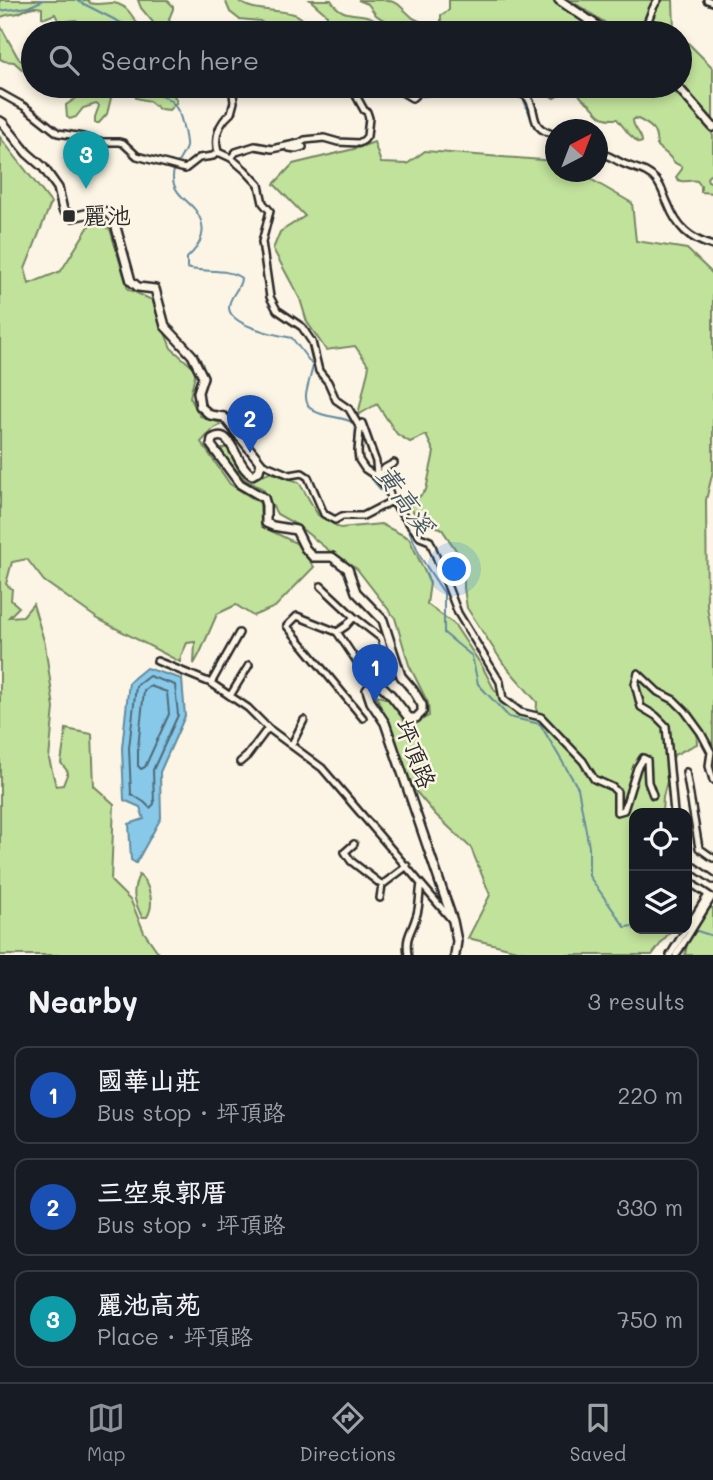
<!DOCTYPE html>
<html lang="en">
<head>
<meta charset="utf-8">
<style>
	body { margin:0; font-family:Mali,"LXGW WenKai TC",sans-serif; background:#242831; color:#f1f3f6 }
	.controls { position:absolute; right:21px; bottom:21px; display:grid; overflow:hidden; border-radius:14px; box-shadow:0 4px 10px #0003 }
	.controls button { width:63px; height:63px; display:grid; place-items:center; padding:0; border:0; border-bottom:2px solid #363941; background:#171b24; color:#f1f3f6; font:35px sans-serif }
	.compass { position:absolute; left:545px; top:119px; width:63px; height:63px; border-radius:50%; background:#171b24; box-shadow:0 4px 10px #0003; rotate:42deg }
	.you { position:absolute; left:455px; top:570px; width:24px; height:24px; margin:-18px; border:5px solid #fff; border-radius:50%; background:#1a73e8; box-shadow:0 0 0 10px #1a73e833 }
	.badge { display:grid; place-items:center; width:46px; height:46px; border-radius:50%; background:#8c9099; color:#fff; font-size:23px; font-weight:700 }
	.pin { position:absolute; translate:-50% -58px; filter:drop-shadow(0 2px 4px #0008) }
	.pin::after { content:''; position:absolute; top:37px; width:24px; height:21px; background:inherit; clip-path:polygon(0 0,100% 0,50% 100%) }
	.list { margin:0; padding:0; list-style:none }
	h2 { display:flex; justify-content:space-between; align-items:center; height:91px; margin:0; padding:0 28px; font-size:30px }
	h2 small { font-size:23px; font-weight:400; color:#9ea1a6 }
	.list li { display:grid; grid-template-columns:46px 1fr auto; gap:21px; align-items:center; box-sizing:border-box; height:98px; margin:0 14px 14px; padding:0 14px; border:2px solid #363941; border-radius:14px }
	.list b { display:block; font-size:26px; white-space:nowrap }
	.list p { margin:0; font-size:23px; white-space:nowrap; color:#9ea1a6 }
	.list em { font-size:23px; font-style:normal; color:#9ea1a6 }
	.icon { flex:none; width:38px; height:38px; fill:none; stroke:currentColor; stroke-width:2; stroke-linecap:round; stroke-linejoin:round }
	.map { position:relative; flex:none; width:713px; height:955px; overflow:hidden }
	.search { position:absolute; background:#171b24; box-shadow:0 4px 10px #0003; left:21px; right:21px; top:21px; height:77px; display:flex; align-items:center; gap:18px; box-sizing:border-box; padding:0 24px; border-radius:38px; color:#9ea1a6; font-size:26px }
	.sheet { height:427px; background:#171b24 }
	nav { display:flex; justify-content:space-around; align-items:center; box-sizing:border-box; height:98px; border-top:2px solid #363941; background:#171b24; font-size:19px; color:#9ea1a6 }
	nav a { display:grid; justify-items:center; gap:4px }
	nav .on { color:#8c9099 }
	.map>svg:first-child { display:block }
</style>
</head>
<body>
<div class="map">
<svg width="713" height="955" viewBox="0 0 713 955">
	<rect width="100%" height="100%" fill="#fcf5e5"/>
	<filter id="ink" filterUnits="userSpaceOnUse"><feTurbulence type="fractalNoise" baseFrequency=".0143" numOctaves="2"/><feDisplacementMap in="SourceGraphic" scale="14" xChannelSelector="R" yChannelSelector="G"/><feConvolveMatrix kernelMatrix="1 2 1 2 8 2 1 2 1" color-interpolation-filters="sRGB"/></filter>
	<g filter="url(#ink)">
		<path fill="#c1e29b" stroke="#768663" stroke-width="2" d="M0 0H88L90 3C100 6 109 1 118 4 132 9 132 20 142 28 144 30 148 31 151 33H109L100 28 84 27 76 20 59 22 55 14 45 18 42 17V8C30 5 29 9 18 13 11 15 6 14 0 18Z
			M138 0H167L173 6V9L169 19 171 26 164 33 161 32 141 8Z
			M225 0H238C248 12 279 9 294 14 304 17 308 27 316 32 304 36 296 27 285 26L281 22 264 24 260 21 239 19 230 12Z
			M310 0H331C340 16 352 13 367 16 371 16 394 30 398 33H353L340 23 338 24V28L336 30 327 19V15Z
			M358 0H388L398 4 413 18 436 29 441 25V15L449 10V0H554L602 33H417L382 19 376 15 368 4Z
			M570 0H673L674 29 678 33H621Z
			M0 25 17 56 20 60 33 67V79L14 62 4 61 0 59Z
			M680 35 713 68V120L680 82V75L684 69 680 63Z
			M72 86H119L112 94 107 114 99 123H95V117L99 106 96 104 83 108 76 117 70 119 67 117 66 105 78 97V94L69 91Z
			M134 86H167C170 92 176 96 177 102L169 110 159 109 149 101 136 98 134 92Z
			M544 86H671L711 130 713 136V171L707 178 708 181 713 183V193L701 192V186L697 181C689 179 680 185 676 177L682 169 681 166 675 163 668 155 657 146C656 128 652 126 636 118L633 120C633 129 642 133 642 142L639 143 629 134 617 119C598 120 600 113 588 103 582 99 580 97 577 90L571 88 554 98 548 94Z
			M0 137 51 203 25 269 29 284 61 271 91 223 110 229 128 289 152 300 171 348 196 370 190 397 200 416 223 424 214 428 201 442 230 484 260 503 261 526 296 543 314 567 275 607 253 616 236 605 217 614 200 653 194 664 195 642 187 643 181 656 180 662 98 619 44 581 27 559 12 562 6 584 12 589 11 600 19 607 9 617 23 616 33 604 45 644 54 708 49 759 56 786 63 785 68 772 61 763 66 729 92 734 94 786 114 804 111 881 131 901 144 932 160 955H0Z
			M374 142 381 163 407 164 425 151 555 161 556 172H578L632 203 636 241 687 249 713 274V471L706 500 707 606 713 643V745L696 723 697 744 674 755 663 797 662 813H634V929H672L652 955H537L468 938 490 895 471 848 435 814 413 788 376 695 388 699 410 726 429 716 428 703 409 665 395 618 357 569 327 549 297 525 277 514 263 489 244 479 222 454V448H227L244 474 255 479 269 472 299 482 318 515 340 528 381 524 409 538 430 583 427 604 454 624 482 666 495 691 513 700 536 719 537 702 503 663 467 608 464 588V562L441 528 425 524 409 507 426 490 434 452 426 435 410 442 397 434 377 404 358 415 369 366 355 346 326 350 307 322 300 299 273 249 280 232 305 216 274 184 293 164 358 148Z
			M139 875C150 884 155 904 147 917H142C134 901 131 892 139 875Z
			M710 908H713V955H685L692 916Z"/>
		<path fill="#88c9e9" stroke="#638a9d" stroke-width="2" d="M146 668 182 679 185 716 160 772 161 818 136 863 131 860 129 824 144 819 140 807 124 800 122 748 129 682Z"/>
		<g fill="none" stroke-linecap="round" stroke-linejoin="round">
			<path stroke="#506a77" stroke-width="2" d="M149 676 175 685 178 715 153 770 154 804 150 808 144 802 131 794 129 748 136 686Z
				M150 686 167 692 169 714 145 767 141 769 138 766V748L144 691Z"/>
			<path stroke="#638a9d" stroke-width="2" d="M76 0 141 33
				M0 11 28 7 44 0
				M232 33 234 31 241 33
				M145 86C153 97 168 91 178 111 181 116 187 141 186 147 183 157 173 166 173 176 172 193 188 200 196 211 209 230 201 245 187 258V268C203 273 229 268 241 278 241 289 228 297 229 308 230 326 277 335 292 338L313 366C311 375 307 387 306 395 304 421 344 413 356 425 356 441 350 456 362 468
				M303 86C310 90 316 89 323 86
				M343 86 352 94
				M401 86 414 92
				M357 94 375 86
				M421 95 473 89 505 93
				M523 98 534 125
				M541 131 556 138
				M598 156 604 157
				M622 165 633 170
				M652 180C672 212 671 239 713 249
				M366 472 387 497
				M391 505 409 530 421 558 444 593V633L472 656 478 684 509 717 540 724 578 788 589 847V876L625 927 634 926
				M694 930 713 936"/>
			<defs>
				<path id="minor" d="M707 0 713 2
					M641 33C650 22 650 9 658 0
					M232 86 234 102 231 113C219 123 214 137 218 152L231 158 245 170 259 185 263 203 270 211 262 242 270 297 277 310 302 327 312 342 319 371 328 382 336 400 349 409 360 428 358 452 359 460 365 469 377 477 388 489 392 501 420 537 430 541 458 613 500 682 503 699 520 712 541 717 583 761 594 779 612 787 617 792V812L624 810 637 768 643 758 647 760 648 782 653 795
					M347 86C355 92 360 91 369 86
					M392 86 412 98 419 92C436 91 452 88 469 87 479 86 522 90 528 98 539 114 527 128 556 135
					M0 93 25 107 58 133 83 137 98 142H119L123 143 137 156 185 169 199 158 213 156 218 152
					M289 148 296 149 303 147
					M598 153C608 154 613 159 622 163 634 169 646 169 656 180 662 187 664 196 668 204 677 227 689 239 713 246
					M231 158 236 152 255 146 272 149 300 143 305 140 324 138 338 142 359 143 364 140 367 136 369 118 367 112 364 110 353 90
					M362 423 376 462 377 477 385 468 394 463
					M261 463 290 475 302 473 308 477 324 514 335 520 342 516H363L392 501
					M321 586 354 617
					M337 632 372 684
					M157 661 211 683 248 708 268 728 322 768 451 919
					M211 683 239 633
					M230 696 249 665
					M363 718 287 626 297 616 337 632 346 626 354 617 381 638 392 674
					M292 744 304 720
					M240 762 247 756 268 728
					M686 772 699 848 713 858
					M674 813 666 726 656 716 641 707 635 684 638 673 658 692 674 700 685 711 701 733 711 752 709 766 713 780
					M354 844 345 852 351 861 382 885 407 866
					M687 862 713 880
					M687 875 695 886 710 896
					M380 898 382 885
					M687 928 708 895
					M408 955C405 936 411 934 416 917 420 907 419 894 421 884
					M670 955 686 929
					M676 955 712 897"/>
				<path id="tertiary" d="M559 0 608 33
					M677 86 713 127
					M0 121 3 123 27 153 43 167 58 188 63 210 73 217 98 211 107 212 114 220 131 281 138 287 155 289 165 326 192 355 203 377 198 392 200 406 210 415 224 417 261 463 259 471 252 475C234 465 233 426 212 439L211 445 240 484 264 498 266 505V523L273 526 296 530 305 548 313 557H332L348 569 356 592 383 620 401 676 413 690 422 705V712L416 718H409L391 695 380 684H372L367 690 371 702 385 723 453 921 457 941 455 955"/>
			</defs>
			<use href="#minor" stroke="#2b2b2b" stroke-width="10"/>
			<use href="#tertiary" stroke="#2b2b2b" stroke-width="12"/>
			<use href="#minor" stroke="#fcf5e5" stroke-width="5"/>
			<use href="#tertiary" stroke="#fcf5e5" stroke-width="7"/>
		</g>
	</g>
	<rect fill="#2b2b2b" stroke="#fcf5e5" stroke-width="2.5" x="62" y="209" width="14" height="14" rx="3.5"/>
	<g text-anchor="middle" stroke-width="5" stroke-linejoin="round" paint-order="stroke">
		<g font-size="24" fill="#2b2b2b" stroke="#fcf5e5" text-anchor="start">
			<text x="83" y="224">麗池</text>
		</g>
		<g font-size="24" fill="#2b2b2b" stroke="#fcf5e5">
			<text transform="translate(415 754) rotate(69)" y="8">坪頂路</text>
		</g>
		<g font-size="26" font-style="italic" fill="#475a64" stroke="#fcf5e5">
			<text transform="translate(405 500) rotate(55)" y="9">黃高溪</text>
		</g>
	</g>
</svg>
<div class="controls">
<button><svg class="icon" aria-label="locate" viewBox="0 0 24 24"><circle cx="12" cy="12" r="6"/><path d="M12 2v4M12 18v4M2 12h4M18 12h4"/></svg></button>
<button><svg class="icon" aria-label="layers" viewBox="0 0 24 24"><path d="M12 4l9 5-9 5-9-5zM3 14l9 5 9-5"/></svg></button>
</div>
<svg class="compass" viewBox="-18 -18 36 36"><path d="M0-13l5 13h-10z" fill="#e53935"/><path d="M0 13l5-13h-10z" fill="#9ea1a6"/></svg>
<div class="you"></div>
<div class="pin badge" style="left:375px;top:702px;background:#1a4fb4">1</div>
<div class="pin badge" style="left:250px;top:453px;background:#1a4fb4">2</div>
<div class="pin badge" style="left:86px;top:189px;background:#0f9aa8">3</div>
<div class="search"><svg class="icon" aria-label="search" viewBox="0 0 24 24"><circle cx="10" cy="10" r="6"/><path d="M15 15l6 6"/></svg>Search here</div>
</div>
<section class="sheet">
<h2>Nearby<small>3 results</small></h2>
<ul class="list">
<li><span class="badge" style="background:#1a4fb4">1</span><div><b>國華山莊</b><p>Bus stop · 坪頂路</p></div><em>220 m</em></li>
<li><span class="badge" style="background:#1a4fb4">2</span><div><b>三空泉郭厝</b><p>Bus stop · 坪頂路</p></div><em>330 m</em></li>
<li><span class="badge" style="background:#0f9aa8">3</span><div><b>麗池高苑</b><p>Place · 坪頂路</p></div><em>750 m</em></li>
</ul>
</section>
<nav>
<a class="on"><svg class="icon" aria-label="map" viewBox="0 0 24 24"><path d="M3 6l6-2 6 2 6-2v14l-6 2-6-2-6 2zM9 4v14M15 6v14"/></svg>Map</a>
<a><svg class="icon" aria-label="directions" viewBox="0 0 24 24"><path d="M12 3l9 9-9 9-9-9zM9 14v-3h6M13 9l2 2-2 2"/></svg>Directions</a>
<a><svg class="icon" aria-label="saved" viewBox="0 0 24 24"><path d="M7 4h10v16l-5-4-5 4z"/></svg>Saved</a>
</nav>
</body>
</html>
